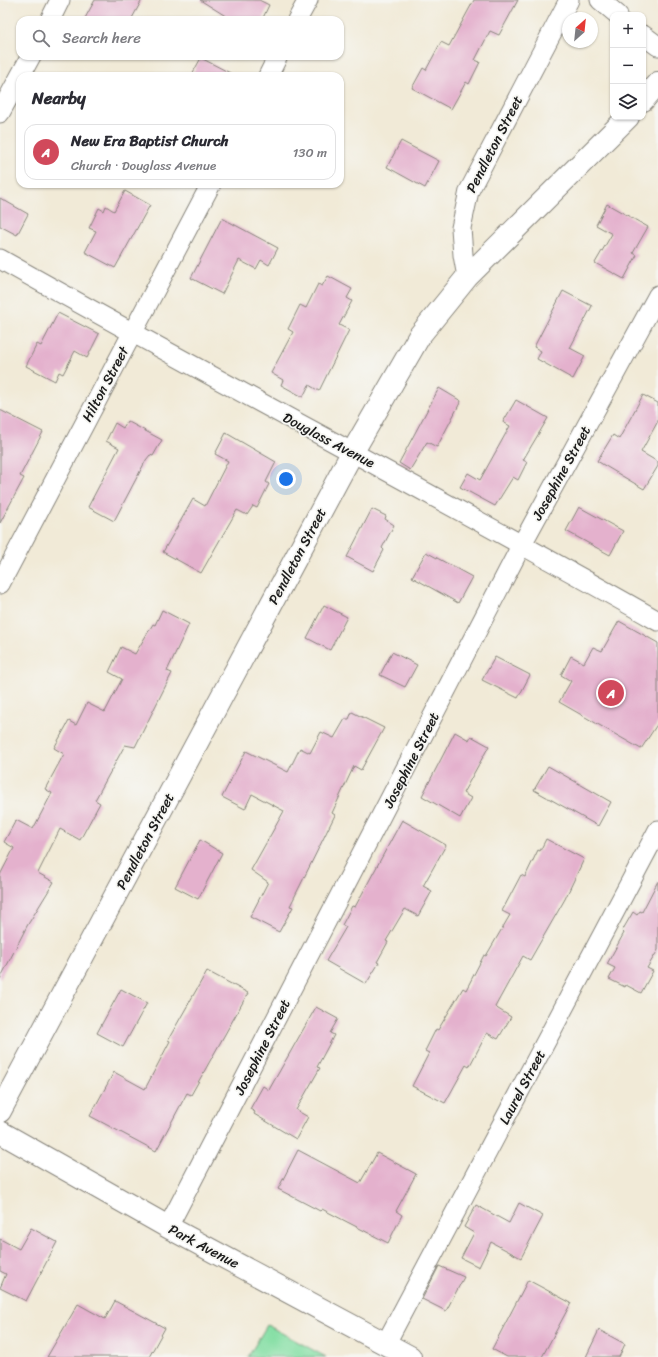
<!DOCTYPE html>
<html lang="en">
<head>
<meta charset="utf-8">
<style>
	body { margin:0; font-family:Sriracha,sans-serif; background:#f2f2f3; color:#2b2b33 }
	.controls { position:absolute; right:12px; top:12px; display:grid; overflow:hidden; border-radius:8px; box-shadow:0 1px 3px #0004 }
	.controls button { width:36px; height:36px; display:grid; place-items:center; padding:0; border:0; border-bottom:1px solid #e1e1e2; background:#fff; color:#2b2b33; font:20px sans-serif }
	.compass { position:absolute; left:562px; top:12px; width:36px; height:36px; border-radius:50%; background:#fff; box-shadow:0 1px 3px #0004; rotate:27deg }
	.you { position:absolute; left:286px; top:479px; width:14px; height:14px; margin:-10px; border:3px solid #fff; border-radius:50%; background:#1a73e8; box-shadow:0 0 0 6px #1a73e833 }
	.badge { display:grid; place-items:center; width:26px; height:26px; border-radius:50%; background:#d1495b; color:#fff; font-size:13px; font-weight:700 }
	.pin { position:absolute; translate:-50% -50%; border:2px solid #fff; box-shadow:0 1px 4px #0006 }
	.list { margin:0; padding:0; list-style:none }
	h2 { display:flex; justify-content:space-between; align-items:center; height:52px; margin:0; padding:0 16px; font-size:17px }
	h2 small { font-size:13px; font-weight:400; color:#7c7c81 }
	.list li { display:grid; grid-template-columns:26px 1fr auto; gap:12px; align-items:center; box-sizing:border-box; height:56px; margin:0 8px 8px; padding:0 8px; border:1px solid #e1e1e2; border-radius:12px }
	.list b { display:block; font-size:15px; white-space:nowrap }
	.list p { margin:0; font-size:13px; white-space:nowrap; color:#7c7c81 }
	.list em { font-size:13px; font-style:normal; color:#7c7c81 }
	.icon { flex:none; width:22px; height:22px; fill:none; stroke:currentColor; stroke-width:2; stroke-linecap:round; stroke-linejoin:round }
	.map { position:relative; flex:none; width:658px; height:1357px; overflow:hidden }
	.search { position:absolute; background:#fff; box-shadow:0 1px 3px #0004; left:16px; top:16px; width:328px; height:44px; display:flex; align-items:center; gap:10px; box-sizing:border-box; padding:0 14px; border-radius:12px; color:#7c7c81; font-size:15px }
	.panel { position:absolute; background:#fff; box-shadow:0 1px 3px #0004; left:16px; top:72px; width:328px; height:116px; border-radius:12px }
	.map>svg:first-child { display:block }
</style>
</head>
<body>
<div class="map">
<svg width="658" height="1357" viewBox="0 0 658 1357">
	<rect width="100%" height="100%" fill="#f6f6f2"/>
	<filter id="ink" filterUnits="userSpaceOnUse"><feTurbulence type="fractalNoise" baseFrequency=".025" numOctaves="2"/><feDisplacementMap in="SourceGraphic" scale="8" xChannelSelector="R" yChannelSelector="G"/><feConvolveMatrix kernelMatrix="1 2 1 2 8 2 1 2 1" color-interpolation-filters="sRGB"/></filter>
	<filter id="wash" filterUnits="userSpaceOnUse"><feTurbulence type="fractalNoise" baseFrequency=".012" numOctaves="4" result="noise"/><feDisplacementMap in="SourceGraphic" scale="16" xChannelSelector="R" yChannelSelector="G"/><feGaussianBlur stdDeviation="0.9" result="paint"/><feColorMatrix in="noise" values="0 0 0 0 0 0 0 0 0 0 0 0 0 0 0 0 0 1.4 0 .05"/><feComposite in="paint" operator="in"/></filter>
	<g filter="url(#wash)">
		<rect width="100%" height="100%" fill="#f1ead7"/>
		<path fill="#86dfa5" stroke="#517e60" d="M267 1325 326 1357H248Z"/>
		<g id="blocks">
			<path fill="#e4b1cd" d="M95 0H142L131 20H84Z
				M200 0H259L269 5 262 20H232Z
				M474 0H518L499 35 490 31 475 60 480 62 469 84 466 82 451 109 412 88 423 68 426 70 441 42 449 46Z
				M201 58 236 76H191Z
				M401 141 439 161 425 188 387 167Z
				M125 191 150 205 115 268 85 252 96 231 89 228 99 208 104 211 106 206 114 211Z
				M0 198 28 214 17 235 0 226Z
				M607 204 648 227 633 253 637 255 624 279 595 263 612 234 596 225Z
				M222 218 278 248 269 265 261 260 256 269 239 260 222 294 191 278Z
				M328 276 352 289 347 298 352 301 339 325 349 330 319 391 309 385 303 397 281 385 283 380 271 373 293 332 288 329 300 305 306 308 318 284 322 286Z
				M563 291 592 306 570 348 585 356 573 379 537 359 541 351 534 347Z
				M58 313 99 334 87 358 75 351 63 374 59 372 55 381 26 366 37 344 41 346Z
				M439 388 461 401 437 447 427 442 410 470 399 463Z
				M643 395 658 403V421L641 452 658 462V466L644 489 597 461 613 435 619 439Z
				M516 400 548 418 523 460 527 462 518 480 513 477 495 506 460 487 468 473 480 480 510 426 503 422Z
				M0 410 43 432 20 476 24 478 0 523Z
				M127 421 162 440 153 456 150 455 146 460 114 521 88 507 119 448 106 441 115 423 123 428Z
				M226 433 276 462 266 482 269 484 257 508 253 506 247 515 237 510 201 573 163 552 193 499 205 506 228 461 215 454Z
				M579 507 623 531 610 555 566 531Z
				M372 509 386 516 385 519 394 525 382 548 384 550 373 571 347 557Z
				M426 552 472 577 458 603 412 577Z
				M324 605 347 617 330 650 307 638Z
				M162 610 189 624 167 671 172 673 135 747 125 745 95 800 100 803 80 840 60 829 38 873 54 882 27 926 0 979V875L14 848 4 842 16 820 33 829 52 793 45 789 64 754 54 748 69 721 76 725 87 703 105 712 122 679 109 672 121 647 135 654 153 624 155 625Z
				M619 621 658 643V723L641 749 559 702 571 681 561 675 571 656 584 663 593 647 602 651Z
				M392 652 417 665 405 687 380 675Z
				M495 657 530 675 518 698 482 680Z
				M352 712 384 728 361 770 354 766 332 813 335 815 290 906 293 907 279 932 250 917 268 882 251 870 284 811 252 794 245 809 222 797 246 751 288 772 300 748 310 753 321 732 334 738 345 719H349Z
				M455 732 469 740 471 736 489 746 463 793 471 798 460 818 422 796Z
				M548 766 611 802 598 826 534 790Z
				M402 820 446 845 423 886 432 891 418 916 405 909 386 941 388 942 377 962 379 963 366 984 326 961 346 927 342 925 352 906 355 907Z
				M546 839 584 859 565 899 530 960 523 956 495 1007 511 1017 498 1039 487 1033 469 1067 466 1065 445 1103 412 1086 429 1053 425 1051 436 1029 438 1030 463 988 466 990 484 955 486 956 510 915 502 911 521 875 525 877 538 850 540 851Z
				M200 840 222 853 198 899 175 887Z
				M658 881V950L647 968 653 971 641 993 626 985 625 987 609 979 615 968 607 964 624 933 622 931 633 912 637 915 640 911 642 912Z
				M207 971 248 993 191 1095 187 1093 156 1151 90 1116 114 1072 145 1089 170 1041 168 1040Z
				M121 989 147 1003 123 1047 97 1033Z
				M316 1007 338 1019 330 1033 334 1035 317 1067 320 1068 296 1110 308 1117 296 1139 254 1114 255 1112 250 1109 263 1086 269 1090 270 1088Z
				M298 1150 360 1183 377 1153 416 1174 396 1211 402 1215 388 1243 322 1209 320 1211 278 1189Z
				M519 1203 543 1216 521 1258 491 1242 479 1267 461 1258 474 1233 464 1227 476 1205 509 1223Z
				M31 1228 57 1242 26 1301 0 1288 6 1274 0 1271V1239L19 1249Z
				M439 1266 464 1277 446 1311 422 1299Z
				M528 1280 571 1303 542 1357H507L492 1349Z
				M115 1301 165 1328 149 1357H47L78 1304 105 1319Z
				M599 1330 625 1344 619 1357H586Z"/>
		</g>
	</g>
	<g filter="url(#ink)">
		<use href="#blocks" fill-opacity="0" stroke="#86837a" stroke-width="1"/>
		<g fill="none" stroke-linecap="round" stroke-linejoin="round">
			<defs>
				<path id="street" d="M600 0 618 15
					M50 20 60 0
					M297 20 308 0
					M643 35 658 46
					M268 76 278 56
					M0 113 31 56
					M0 259C218 382 440 497 658 621
					M467 277 463 255 461 228 469 191 569 0
					M0 584 211 184
					M168 1227 522 544 658 295
					M386 1343 658 830"/>
				<path id="secondary" d="M643 100 658 83
					M0 1111 352 453 420 335 467 277 628 117
					M0 1132 168 1227 410 1357"/>
			</defs>
			<use href="#street" stroke="#86837a" stroke-width="21"/>
			<use href="#secondary" stroke="#86837a" stroke-width="24"/>
			<use href="#street" stroke="#fff" stroke-width="19"/>
			<use href="#secondary" stroke="#fff" stroke-width="22"/>
		</g>
	</g>
	<g text-anchor="middle" stroke-width="3.5" stroke-linejoin="round" paint-order="stroke">
		<g font-size="14" fill="#1c1c1c" stroke="#f6f6f2">
			<text transform="translate(494 144) rotate(-63)" y="5">Pendleton Street</text>
			<text transform="translate(105 384) rotate(-62)" y="5">Hilton Street</text>
			<text transform="translate(329 440) rotate(28)" y="5">Douglass Avenue</text>
			<text transform="translate(561 473) rotate(-61)" y="5">Josephine Street</text>
			<text transform="translate(297 556) rotate(-62)" y="5">Pendleton Street</text>
			<text transform="translate(411 760) rotate(-63)" y="5">Josephine Street</text>
			<text transform="translate(145 841) rotate(-62)" y="5">Pendleton Street</text>
			<text transform="translate(262 1047) rotate(-63)" y="5">Josephine Street</text>
			<text transform="translate(522 1087) rotate(-62)" y="5">Laurel Street</text>
			<text transform="translate(204 1246) rotate(28)" y="5">Park Avenue</text>
		</g>
	</g>
</svg>
<div class="controls">
<button>+</button>
<button>−</button>
<button><svg class="icon" aria-label="layers" viewBox="0 0 24 24"><path d="M12 4l9 5-9 5-9-5zM3 14l9 5 9-5"/></svg></button>
</div>
<svg class="compass" viewBox="-18 -18 36 36"><path d="M0-13l5 13h-10z" fill="#e53935"/><path d="M0 13l5-13h-10z" fill="#7c7c81"/></svg>
<div class="you"></div>
<div class="pin badge" style="left:611px;top:693px">A</div>
<div class="search"><svg class="icon" aria-label="search" viewBox="0 0 24 24"><circle cx="10" cy="10" r="6"/><path d="M15 15l6 6"/></svg>Search here</div>
<section class="panel">
<h2>Nearby<small></small></h2>
<ul class="list">
<li><span class="badge">A</span><div><b>New Era Baptist Church</b><p>Church · Douglass Avenue</p></div><em>130 m</em></li>
</ul>
</section>
</div>
</body>
</html>
